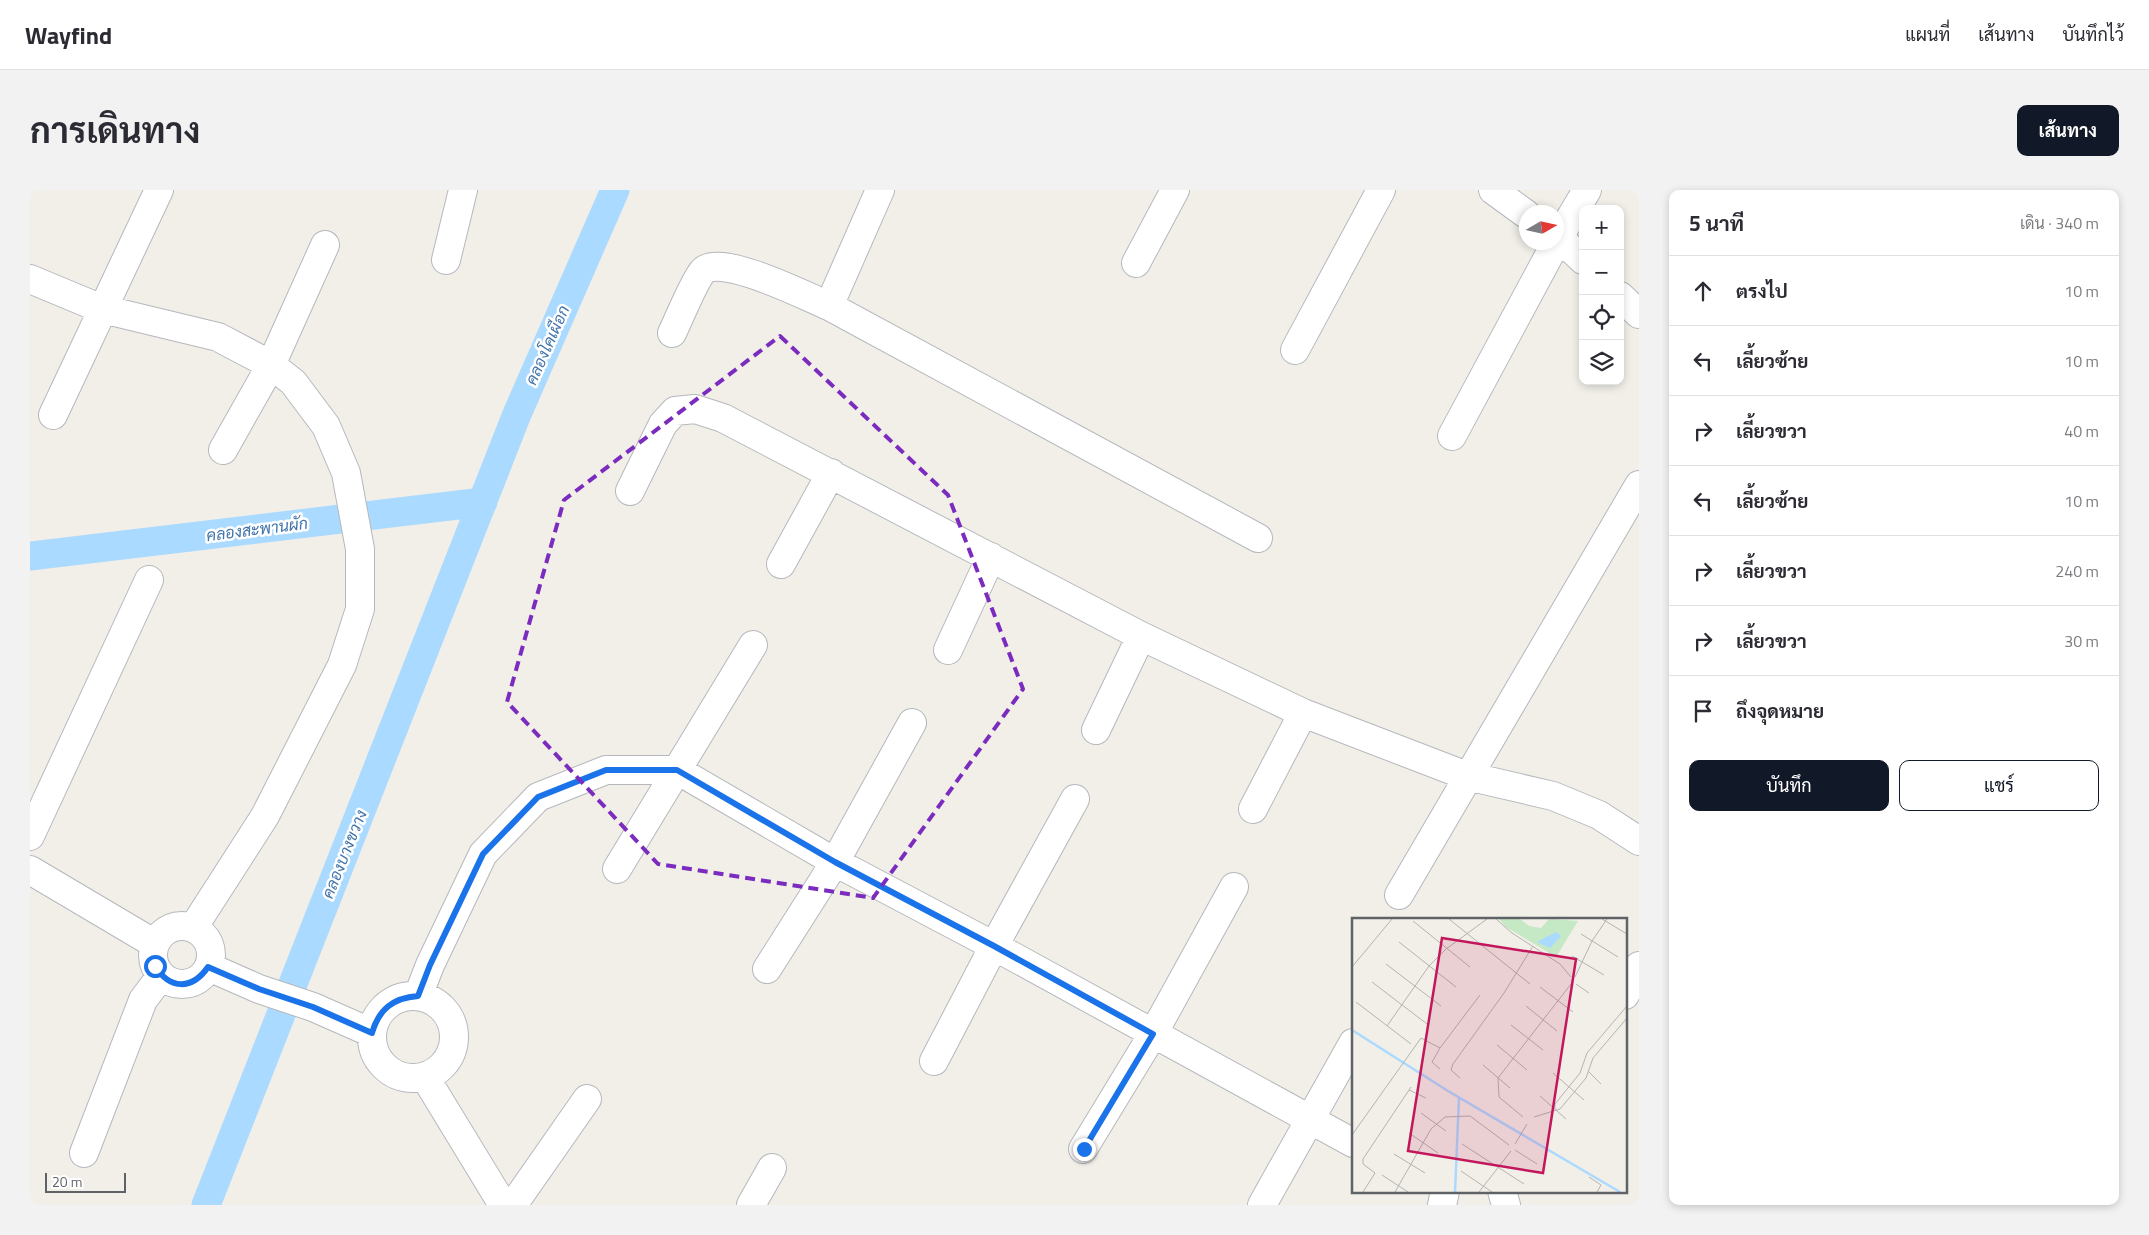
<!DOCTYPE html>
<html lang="th">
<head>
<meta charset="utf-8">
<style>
	body { margin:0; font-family:"Titillium Web",Sarabun,sans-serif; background:#f2f2f3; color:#2b2b33 }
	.controls { position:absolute; right:15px; top:15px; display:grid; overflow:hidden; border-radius:10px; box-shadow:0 2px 8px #0003 }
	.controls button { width:45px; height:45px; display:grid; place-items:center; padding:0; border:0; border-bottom:1px solid #e1e1e2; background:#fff; color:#2b2b33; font:25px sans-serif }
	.compass { position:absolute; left:1489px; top:15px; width:45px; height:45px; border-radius:50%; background:#fff; box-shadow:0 2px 8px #0003; rotate:81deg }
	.scale { position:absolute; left:15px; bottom:12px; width:81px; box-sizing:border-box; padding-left:5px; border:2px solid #5f6368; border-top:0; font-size:14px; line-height:18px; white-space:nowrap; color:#5f6368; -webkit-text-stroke:4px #fff; paint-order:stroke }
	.stop { position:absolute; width:15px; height:15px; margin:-11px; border:4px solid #1a73e8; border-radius:50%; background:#fff }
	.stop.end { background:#1a73e8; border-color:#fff; box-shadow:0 1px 5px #0008 }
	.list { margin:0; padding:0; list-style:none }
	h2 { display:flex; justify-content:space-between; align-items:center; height:65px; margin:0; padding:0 20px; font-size:21px }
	h2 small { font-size:16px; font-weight:400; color:#7c7c81 }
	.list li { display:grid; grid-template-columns:32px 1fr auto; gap:15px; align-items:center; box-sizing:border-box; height:70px; padding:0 20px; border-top:1px solid #e1e1e2 }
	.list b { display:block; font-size:19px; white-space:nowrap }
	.list em { font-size:16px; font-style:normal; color:#7c7c81 }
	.actions { display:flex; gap:10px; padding:15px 20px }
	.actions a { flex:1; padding:11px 0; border:1px solid #111827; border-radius:10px; text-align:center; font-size:18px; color:#111827 }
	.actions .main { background:#111827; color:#fff }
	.icon { flex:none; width:28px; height:28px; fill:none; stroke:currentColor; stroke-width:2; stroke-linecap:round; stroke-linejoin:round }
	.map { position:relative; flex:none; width:1609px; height:1015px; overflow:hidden; border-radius:10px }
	header { display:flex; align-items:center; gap:30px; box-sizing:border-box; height:70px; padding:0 25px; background:#fff; border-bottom:1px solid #e1e1e2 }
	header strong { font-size:24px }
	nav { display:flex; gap:28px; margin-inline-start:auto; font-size:18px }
	.intro { display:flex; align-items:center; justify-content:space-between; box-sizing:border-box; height:120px; padding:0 30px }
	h1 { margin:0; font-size:35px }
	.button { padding:12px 22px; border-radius:10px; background:#111827; color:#fff; font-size:18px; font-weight:700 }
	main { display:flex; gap:30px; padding:0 30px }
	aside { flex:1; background:#fff; border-radius:10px; box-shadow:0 2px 8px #0003 }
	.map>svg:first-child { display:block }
</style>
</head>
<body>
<header>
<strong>Wayfind</strong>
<nav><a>แผนที่</a><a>เส้นทาง</a><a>บันทึกไว้</a></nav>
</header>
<div class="intro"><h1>การเดินทาง</h1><a class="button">เส้นทาง</a></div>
<main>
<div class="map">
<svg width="1609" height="1015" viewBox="0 0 1609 1015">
	<rect width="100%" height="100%" fill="#f1efe8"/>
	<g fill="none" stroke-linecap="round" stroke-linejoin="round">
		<path stroke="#aadaff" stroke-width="29" d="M0 366 453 312
			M176 1015 487 224 585 0"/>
		<defs>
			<path id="street" d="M850 0 799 116 1228 348
				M1463 0 1496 24
				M1526 45 1553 70
				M416 70 433 0
				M1106 73 1145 0
				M0 89 72 119 188 147 241 175 263 192 296 236 316 283 330 359V419L312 475 235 626 163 738
				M1590 106 1609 124
				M642 143C649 129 664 91 673 81 691 63 777 107 799 116
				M1265 160 1351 0
				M23 225 129 0
				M1422 246 1529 47 1557 0
				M193 260 241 175 295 55
				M600 301 633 234 645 221 665 219 693 228 1111 446 1273 523 1437 586 1523 606 1569 625 1609 651
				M751 374 801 283
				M918 460 961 367
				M1066 540 1111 446
				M1223 619 1273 523
				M0 646 119 390
				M587 679 723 455
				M0 680 125 754
				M1369 705 1609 295
				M123 765a29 29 0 1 1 58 0a29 29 0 1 1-58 0Z
				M179 777 229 799 283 817 342 843
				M737 779 805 672 882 533
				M1595 805 1609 776
				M388 806 400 775 453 664 508 607 576 580H647L805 672 964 756 1323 953
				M342 847a41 41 0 1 1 82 0a41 41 0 1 1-82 0Z
				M904 871 964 756 1045 609
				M395 887 473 1015
				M1053 959 1123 844 1204 697
				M54 963 113 810 131 786
				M1472 1001 1476 1015
				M483 1015 557 909
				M721 1015 742 978
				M1232 1015 1323 853
				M1412 1015 1415 1001"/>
		</defs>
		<use href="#street" stroke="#b5b8bc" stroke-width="30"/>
		<use href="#street" stroke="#fff" stroke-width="28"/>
	</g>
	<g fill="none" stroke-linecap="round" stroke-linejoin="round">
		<path stroke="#1a73e8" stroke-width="6" d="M125 776C140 800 162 800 178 777L229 799 283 817 342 843C349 819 363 808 388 806L400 775 453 664 508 607 576 580H647L805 672 964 756 1123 844 1054 959"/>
	</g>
	<path fill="none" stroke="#7b2cbf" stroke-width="4" stroke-dasharray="10 6" stroke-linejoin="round" d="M750 146 918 305 993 499 843 708 628 674 477 512 534 310Z"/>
	<g text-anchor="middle" stroke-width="5" stroke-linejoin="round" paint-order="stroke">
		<g font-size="16" font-style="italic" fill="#4174aa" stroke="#fff">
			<text transform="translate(517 155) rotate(-66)" y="6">คลองโคเผือก</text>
			<text transform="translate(227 339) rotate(-7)" y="6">คลองสะพานผัก</text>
			<text transform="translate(314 664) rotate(-68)" y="6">คลองบางขวาง</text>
		</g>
	</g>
	<g transform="translate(1322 728)">
		<rect width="275" height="275" fill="#f1efe8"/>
		<path d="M147 1H168L177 8 189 10 197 1 226 3 204 39 154 9Z" fill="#c5e8c5"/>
		<path d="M204 14 209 18 198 30 185 24Z" fill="#aadaff"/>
		<path fill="none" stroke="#aadaff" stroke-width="2.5" d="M0 112 96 173 268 274M103 274 107 180"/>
		<path fill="none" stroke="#b3b3b1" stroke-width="1" d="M97 1 178 66M144 1 160 15 208 46 219 59M250 1 275 16M61 3 118 49M229 16 266 39M47 24 104 69M220 38 252 57M34 46 89 88M0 49 40 1M223 59 240 23 255 1M20 64 75 106M224 66 237 75M188 69 221 94M4 84 59 126M174 88 205 113M159 107 191 132M35 108 77 48 94 31 135 1M145 127 175 152M88 130 80 144 88 151M131 147 158 170M236 153 249 166M201 155 232 182M108 160 99 152 101 146 152 75 181 28M57 172 74 180M188 178 214 201M203 191V186L228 155 235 135 275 88M69 195 94 213M171 199 147 179 146 160 219 66M182 199 208 191 234 160 241 140 275 100M57 215 86 235M0 217 69 120 88 130 128 77M110 226 172 266M163 226 175 206M163 232 185 246M42 236 73 255M109 253 140 274M30 257 56 274M237 259 249 267 245 274M11 274 23 255 11 246V241L59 169M43 274 79 211 93 199 118 198 157 227M127 274 159 233"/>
		<path fill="#c2185b" fill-opacity="0.15" stroke="#c2185b" stroke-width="2.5" d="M90 20 224 41 191 255 56 233Z"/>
		<rect width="275" height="275" fill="none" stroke="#5f6368" stroke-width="2.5"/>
	</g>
</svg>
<div class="controls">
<button>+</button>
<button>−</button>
<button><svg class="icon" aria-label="locate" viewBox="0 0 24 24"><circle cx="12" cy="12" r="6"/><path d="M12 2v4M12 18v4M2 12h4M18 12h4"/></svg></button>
<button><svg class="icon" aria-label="layers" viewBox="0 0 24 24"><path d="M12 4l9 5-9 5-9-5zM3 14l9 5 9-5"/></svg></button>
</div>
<svg class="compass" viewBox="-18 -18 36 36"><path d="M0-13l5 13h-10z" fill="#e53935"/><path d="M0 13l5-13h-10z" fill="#7c7c81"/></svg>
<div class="scale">20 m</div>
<div class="stop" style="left:125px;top:776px"></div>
<div class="stop end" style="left:1054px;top:959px"></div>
</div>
<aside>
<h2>5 นาที<small>เดิน · 340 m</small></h2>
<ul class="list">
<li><svg class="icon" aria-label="ahead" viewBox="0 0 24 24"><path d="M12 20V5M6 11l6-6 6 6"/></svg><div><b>ตรงไป</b></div><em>10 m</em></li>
<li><svg class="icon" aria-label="left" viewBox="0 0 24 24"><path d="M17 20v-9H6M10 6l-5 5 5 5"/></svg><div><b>เลี้ยวซ้าย</b></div><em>10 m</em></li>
<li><svg class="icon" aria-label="right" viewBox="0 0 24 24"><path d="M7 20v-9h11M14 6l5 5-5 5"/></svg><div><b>เลี้ยวขวา</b></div><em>40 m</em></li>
<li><svg class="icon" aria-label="left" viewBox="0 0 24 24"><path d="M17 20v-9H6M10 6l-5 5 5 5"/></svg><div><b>เลี้ยวซ้าย</b></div><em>10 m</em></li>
<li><svg class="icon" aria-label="right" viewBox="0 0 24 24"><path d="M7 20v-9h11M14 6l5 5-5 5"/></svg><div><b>เลี้ยวขวา</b></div><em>240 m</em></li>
<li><svg class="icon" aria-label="right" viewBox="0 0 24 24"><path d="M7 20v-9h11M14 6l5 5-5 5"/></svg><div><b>เลี้ยวขวา</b></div><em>30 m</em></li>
<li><svg class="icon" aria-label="arrive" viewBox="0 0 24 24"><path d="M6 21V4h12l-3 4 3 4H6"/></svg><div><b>ถึงจุดหมาย</b></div></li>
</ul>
<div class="actions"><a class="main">บันทึก</a><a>แชร์</a></div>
</aside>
</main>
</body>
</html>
